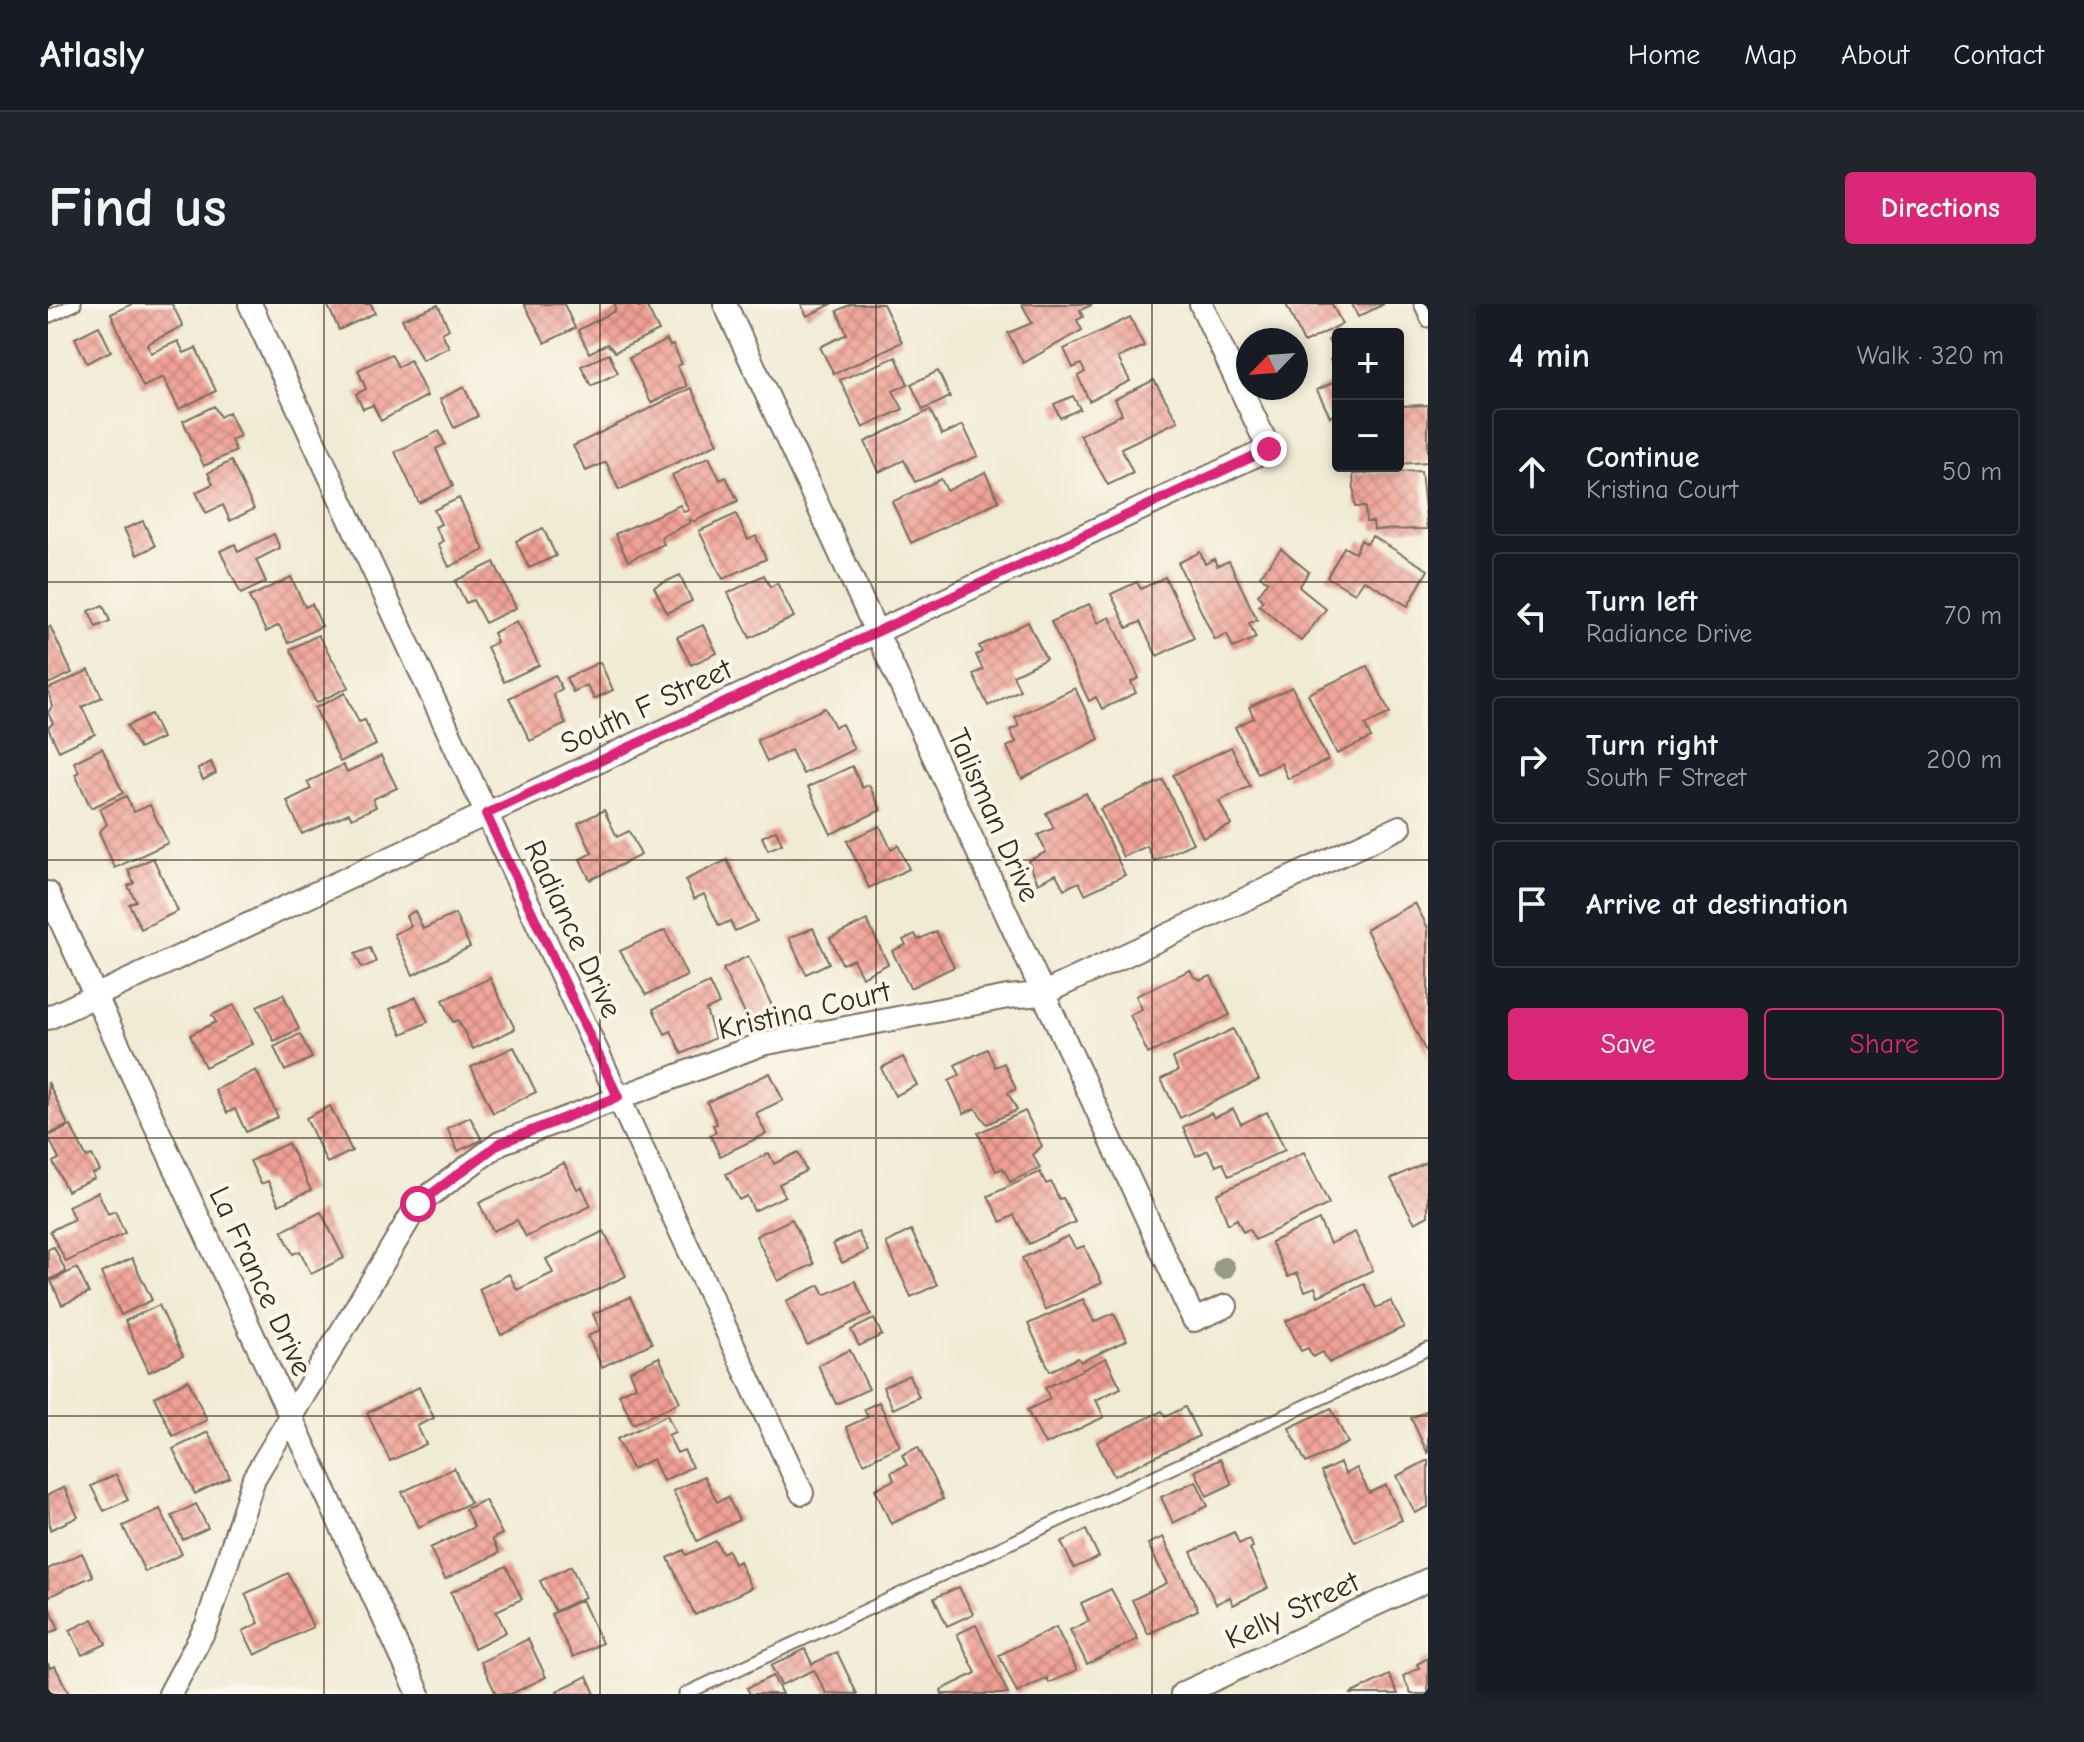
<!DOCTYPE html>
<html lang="en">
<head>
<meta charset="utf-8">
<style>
	body { margin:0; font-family:"Comic Neue",sans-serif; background:#20242c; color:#f1f3f6 }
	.controls { position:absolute; right:24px; top:24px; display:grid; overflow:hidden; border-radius:8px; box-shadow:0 4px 12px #0003 }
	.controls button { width:72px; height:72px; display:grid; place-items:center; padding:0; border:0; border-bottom:2px solid #363941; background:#171b24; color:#f1f3f6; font:40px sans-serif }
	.compass { position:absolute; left:1188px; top:24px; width:72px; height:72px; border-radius:50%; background:#171b24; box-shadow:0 4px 12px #0003; rotate:245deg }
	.stop { position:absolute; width:24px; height:24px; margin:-18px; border:6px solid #db2777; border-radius:50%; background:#fff }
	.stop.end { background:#db2777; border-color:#fff; box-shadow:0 2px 8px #0008 }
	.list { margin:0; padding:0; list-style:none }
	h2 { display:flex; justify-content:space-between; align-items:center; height:104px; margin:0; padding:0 32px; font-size:34px }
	h2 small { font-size:26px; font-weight:400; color:#9ea1a6 }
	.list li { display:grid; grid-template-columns:52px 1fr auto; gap:24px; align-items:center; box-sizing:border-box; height:128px; margin:0 16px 16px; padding:0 16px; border:2px solid #363941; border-radius:8px }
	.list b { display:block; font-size:30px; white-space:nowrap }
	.list p { margin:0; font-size:26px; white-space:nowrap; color:#9ea1a6 }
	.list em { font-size:26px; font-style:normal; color:#9ea1a6 }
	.actions { display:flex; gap:16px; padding:24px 32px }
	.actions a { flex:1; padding:18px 0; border:2px solid #db2777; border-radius:8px; text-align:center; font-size:28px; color:#db2777 }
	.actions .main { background:#db2777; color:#fff }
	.icon { flex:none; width:44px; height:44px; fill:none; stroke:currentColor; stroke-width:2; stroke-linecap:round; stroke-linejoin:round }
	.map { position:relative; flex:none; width:1380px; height:1390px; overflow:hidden; border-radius:8px }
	header { display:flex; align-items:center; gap:48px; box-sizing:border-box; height:112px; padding:0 40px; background:#171b24; border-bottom:2px solid #363941 }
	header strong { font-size:38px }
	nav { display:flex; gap:44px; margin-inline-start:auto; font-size:28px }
	.intro { display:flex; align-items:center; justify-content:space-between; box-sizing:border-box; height:192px; padding:0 48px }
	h1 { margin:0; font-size:56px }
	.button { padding:20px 36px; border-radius:8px; background:#db2777; color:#fff; font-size:28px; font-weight:700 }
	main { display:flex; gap:48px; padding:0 48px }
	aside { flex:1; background:#171b24; border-radius:8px; box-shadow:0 4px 12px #0003 }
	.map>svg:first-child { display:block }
</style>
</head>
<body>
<header>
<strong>Atlasly</strong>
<nav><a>Home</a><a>Map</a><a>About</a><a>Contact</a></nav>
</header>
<div class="intro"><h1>Find us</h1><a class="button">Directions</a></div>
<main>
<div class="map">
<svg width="1380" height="1390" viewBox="0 0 1380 1390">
	<defs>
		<pattern id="building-cross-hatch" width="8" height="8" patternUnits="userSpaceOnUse" patternTransform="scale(2)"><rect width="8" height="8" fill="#f09f94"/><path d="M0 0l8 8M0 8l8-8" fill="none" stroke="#c48278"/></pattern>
	</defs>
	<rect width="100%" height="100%" fill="#fbf7ec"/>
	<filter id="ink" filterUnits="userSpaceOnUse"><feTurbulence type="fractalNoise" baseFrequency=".0125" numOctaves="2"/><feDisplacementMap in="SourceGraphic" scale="16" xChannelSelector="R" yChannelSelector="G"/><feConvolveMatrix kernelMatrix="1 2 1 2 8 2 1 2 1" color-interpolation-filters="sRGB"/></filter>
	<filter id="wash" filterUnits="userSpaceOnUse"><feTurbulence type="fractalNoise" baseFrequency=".006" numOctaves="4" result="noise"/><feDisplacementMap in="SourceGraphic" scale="32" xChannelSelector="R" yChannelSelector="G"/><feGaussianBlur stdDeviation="1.8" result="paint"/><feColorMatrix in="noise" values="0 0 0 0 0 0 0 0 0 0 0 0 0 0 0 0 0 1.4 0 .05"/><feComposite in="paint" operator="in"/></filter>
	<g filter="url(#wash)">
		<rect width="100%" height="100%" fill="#f0ebd4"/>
		<g id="blocks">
			<path fill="url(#building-cross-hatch)" d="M84 0H124L135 22 99 40 103 49 130 37 136 49 148 44 168 87 131 105 115 73 95 83 63 10Z
				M283 0H323L327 9 291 26 280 2Z
				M476 0H516L527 24 497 39Z
				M567 0H589L591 4 598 1 611 27 567 48 559 40 541 49 530 26 567 7Z
				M753 0H784L759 12Z
				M803 0H835L854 38 786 70 772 43 799 30 789 7Z
				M974 0H1045L1032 6 1035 13 1029 16 1034 26 975 59 960 29 984 19Z
				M1238 0H1284L1294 20 1256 39Z
				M1304 0H1336L1310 13Z
				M390 1 401 25 394 29 401 43 374 56 354 15Z
				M1082 13 1096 42 1070 54 1082 77 1041 97 1030 72 1037 68 1033 60 1025 64 1016 45Z
				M51 22 63 47 39 59 27 34Z
				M1290 31V72L1282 56 1288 53 1280 36Z
				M619 36 622 42 625 41 634 60 629 62 639 82 603 99 581 54Z
				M343 50 350 63 362 56 379 92 333 117 325 101 315 105 308 90 318 85 310 66Z
				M561 50 570 69 543 82 533 62Z
				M848 53 860 80 845 87 855 105 815 124 792 76Z
				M890 67 902 93 875 106 863 80Z
				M1106 76 1130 117 1073 144 1085 169 1060 181 1032 131 1074 110 1067 95Z
				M1290 76V109L1282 113 1269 86Z
				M416 83 430 112 406 124 392 95Z
				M643 84 670 139 571 186 558 158 538 167 525 142Z
				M1025 92 1032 105 1012 114 1006 100Z
				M1380 101V158L1350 160V102Z
				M166 102 172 113 181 108 192 132 183 136 188 147 156 162 135 117Z
				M882 106 894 131 915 121 930 152 867 178 856 156 831 168 817 138Z
				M391 127 397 140 388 145 405 182 371 199 347 148Z
				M661 153 672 176 678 173 690 197 647 217 641 216 642 219 613 233 616 240 580 257 567 230 632 201 636 208 641 206 624 171Z
				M183 157 206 205 182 217 175 201 158 209 148 188 165 180 160 169Z
				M1373 167 1379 225 1326 226 1325 218H1318L1317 203H1307L1305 170Z
				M937 168 951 197 863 239 844 198 893 175 899 187Z
				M411 194 436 246 401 263 390 240 395 237 387 223 393 220 386 206Z
				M688 210 700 236 708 232 718 255 675 275 651 227Z
				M95 217 107 242 89 251 76 225Z
				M495 224 508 252 481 264 468 237Z
				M226 230 232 244 208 256 218 278 193 290 172 247 187 240 190 248Z
				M1324 232 1380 266 1360 302 1316 276 1307 289 1279 273 1296 243 1307 249 1313 236 1319 240Z
				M1233 245 1261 268 1251 283 1278 305 1253 337 1211 301 1215 296 1210 291 1220 278 1212 272Z
				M1152 248 1157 260 1166 255 1169 262 1181 257 1209 316 1201 319 1208 334 1185 344 1179 330 1167 336 1130 259Z
				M446 258 468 304 437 319 425 296 418 299 407 277Z
				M632 271 644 297 619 309 606 283Z
				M716 271 722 283 729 279 746 313 702 334 680 289Z
				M243 273 257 303 264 300 274 322 240 339 231 321 218 328 201 293Z
				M1117 273 1146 334 1109 352 1092 318 1079 324 1063 290 1089 278 1093 285Z
				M1041 300 1050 319 1062 313 1091 374 1083 378 1088 389 1054 405 1048 393 1041 397 1003 318Z
				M55 301 62 317 48 323 41 307Z
				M469 317 491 361 456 378 439 343 449 338 445 329Z
				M980 318 998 355 965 371 972 386 940 402 925 370 935 366 928 351 934 348 931 342Z
				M655 321 669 349 643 361 629 333Z
				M2 322 24 369 0 380V323Z
				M270 331 301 383 268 399 242 345Z
				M552 358 565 386 546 395 539 381 525 388 518 374Z
				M1319 362 1342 409 1317 421 1323 434 1289 450 1260 390Z
				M41 366 54 393 34 403 47 430 11 447 0 424 5 419 0 409 4 402 0 385Z
				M507 371 514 385 505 390 518 420 482 437 461 394Z
				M1244 383 1280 456 1240 475 1233 459 1210 470 1187 423 1206 414 1201 403Z
				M1027 384 1051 435 974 475 959 443 968 438 962 426 971 422 967 413Z
				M297 389 311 418 317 416 328 441 292 458 267 404Z
				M777 404 787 423 794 420 806 445 755 470 743 446 719 458 709 436Z
				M103 410 114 434 91 445 79 422Z
				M1183 443 1202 482 1171 497 1183 521 1155 534 1125 471Z
				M54 444 75 489 43 504 27 470 31 468 26 458Z
				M333 452 349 484 325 495 328 503 304 514 301 509 254 530 239 497 263 485 259 478 295 461 299 468Z
				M163 458 168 469 155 476 150 465Z
				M804 462 814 484 821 481 833 506 783 530 760 483Z
				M1115 476 1145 539 1106 557 1099 542 1075 553 1052 505Z
				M1038 489 1077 571 1037 590 1031 578 1016 585 1008 570 990 579 980 557 998 548 990 531 1006 524 998 509Z
				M78 492 86 508 102 501 120 539 67 564 51 528 59 520 52 505Z
				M556 506 569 533 581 527 593 551 542 576 532 555 544 549 530 519Z
				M832 522 843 545 850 541 861 565 821 584 799 537Z
				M728 526 734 540 720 546 714 533Z
				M105 554 130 607 93 625 81 600 88 597 80 582 86 579 80 566Z
				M679 556 709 617 687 627 682 617 671 622 656 590 646 595 637 576Z
				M1367 599 1380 624V752L1318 625Z
				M367 607 375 625 407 610 422 643 365 671 346 630 363 622 358 612Z
				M819 616 840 660 814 673 805 655 794 660 782 634Z
				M765 624 781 659 758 670 741 634Z
				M617 626 639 672 598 691 572 647Z
				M888 627 906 663 862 684 844 647 858 641 855 636 867 630 870 636Z
				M322 644 328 658 314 664 307 650Z
				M700 652 726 706 701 718 675 665Z
				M1142 666 1146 673 1153 676 1163 672 1182 711 1100 750 1082 711 1094 705 1088 692Z
				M442 674 467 725 425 745 410 716 405 718 395 696Z
				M661 679 671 700 658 706 667 734 634 750 623 727 617 730 605 705Z
				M235 690 251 725 226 737 209 702Z
				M368 693 380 718 354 730 342 705Z
				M186 701 205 740 157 763 142 731 168 718 164 711Z
				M1185 725 1211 776 1132 814 1113 775 1130 767 1125 754Z
				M252 730 264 754 237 767 226 743Z
				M466 743 488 788 445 809 423 763Z
				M939 745 947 763 956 759 968 785 960 789 969 806 939 820 927 804 916 810 901 777 912 771 907 761Z
				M855 753 869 781 847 792 833 764Z
				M208 766 230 813 198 828 187 805 179 809 167 786Z
				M722 769 735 796 708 809 718 830 672 852 662 831 668 828 665 821 669 820 659 798Z
				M0 778 20 821 0 831Z
				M282 802 304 847 279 859 258 814Z
				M1185 805 1193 820 1219 808 1237 846 1181 872 1175 859 1168 862 1160 846 1148 852 1135 823 1163 809 1166 814Z
				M977 807 994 842 985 851 992 864 962 878 955 864 948 867 930 829Z
				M422 813 434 836 410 847 399 824Z
				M23 822 38 853 44 851 52 867 44 870 47 874 19 887 5 858 11 855 0 832Z
				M240 839 263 886 231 901 220 877 213 880 202 857Z
				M750 848 758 867 731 880 737 892 706 907 699 892 691 896 678 870 721 849 726 860Z
				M1256 848 1281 900 1207 936 1201 925 1195 928 1189 915 1180 920 1169 890Z
				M1380 857V912L1367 919 1343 875Z
				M516 859 529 885 534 883 543 902 478 933 469 916 445 927 431 899Z
				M992 868 998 880 1003 878 1011 895 1015 894 1027 918 981 940 966 911 953 918 940 892Z
				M50 888 60 910 67 907 77 929 18 958 2 927 26 915 20 902Z
				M273 908 296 954 263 970 252 947 245 950 234 927Z
				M744 915 766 960 730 977 708 932Z
				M1271 916 1282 940 1307 928 1325 966 1270 992 1267 983 1257 987 1249 969 1240 973 1223 938Z
				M863 926 889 981 863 993 838 939Z
				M556 927 578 972 453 1031 431 985 461 970 469 986 505 969 498 955Z
				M810 928 820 947 794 959 785 940Z
				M1020 932 1028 945 1036 942 1054 979 997 1006 974 954Z
				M6 943 18 968 0 976V945Z
				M84 954 104 996 73 1011 53 969Z
				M29 964 41 989 14 1001 3 977Z
				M807 977 823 1010 759 1041 738 997 772 981 777 991Z
				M1316 980 1328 1004 1343 997 1356 1023 1281 1059 1275 1048 1265 1053 1260 1044 1253 1047 1238 1017Z
				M582 993 604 1039 554 1063 540 1032 552 1026 545 1010Z
				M1035 995 1046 1018 1066 1009 1079 1036 1033 1058 1030 1054 1002 1067 980 1020Z
				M111 1001 135 1052 101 1068 77 1017Z
				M826 1015 834 1031 811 1042 803 1026Z
				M802 1046 821 1085 788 1100 770 1061Z
				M611 1053 632 1098 585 1120 571 1090 588 1082 582 1067Z
				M1058 1054 1073 1084 1048 1096 1056 1113 997 1141 979 1106 1002 1095 997 1084Z
				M861 1071 871 1093 845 1105 835 1083Z
				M140 1076 159 1116 125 1132 106 1093Z
				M371 1083 386 1114 369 1122 378 1140 342 1157 319 1109Z
				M831 1098 852 1142 816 1159 798 1123 820 1113 816 1105Z
				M1137 1103 1151 1132 1066 1172 1049 1138 1114 1107 1117 1113Z
				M1283 1104 1300 1139 1258 1159 1241 1124Z
				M1380 1106V1150L1363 1114Z
				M619 1111 627 1128 620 1131 629 1149 636 1146 644 1163 615 1177 605 1155 584 1165 569 1135Z
				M160 1128 182 1173 147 1190 125 1145Z
				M870 1143 895 1195 843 1220 827 1185 846 1176 843 1168 859 1161 854 1151Z
				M1172 1155 1184 1180 1159 1192 1147 1167Z
				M1380 1156V1203L1367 1209 1349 1172Z
				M1292 1159 1297 1170 1309 1164 1321 1189 1338 1181 1354 1216 1307 1238 1273 1168Z
				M406 1164 422 1199 371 1223 354 1188Z
				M68 1170 80 1196 56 1207 43 1182Z
				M656 1172 669 1198 680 1193 691 1216 649 1237 625 1187Z
				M1148 1177 1160 1202 1125 1219 1113 1193Z
				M16 1183 30 1213 2 1226 0 1191Z
				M437 1196 454 1230 444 1235 451 1249 397 1275 382 1244 426 1223 417 1205Z
				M148 1200 160 1224 135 1236 124 1212Z
				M112 1205 134 1250 97 1268 75 1222Z
				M1038 1226 1051 1253 1026 1264 1013 1238Z
				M1186 1228 1191 1240 1201 1235 1205 1243 1202 1245 1220 1284 1185 1301 1182 1293 1168 1300 1143 1248Z
				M1115 1233 1150 1306 1100 1330 1084 1296 1119 1279 1100 1240Z
				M668 1237 674 1249 680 1246 686 1260 691 1257 703 1284 647 1311 620 1254 636 1246 638 1251Z
				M34 1249 45 1272 0 1293V1265Z
				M458 1262 474 1295 448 1307 458 1328 426 1344 403 1288Z
				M523 1262 537 1293 507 1307 492 1277Z
				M240 1269 265 1323 207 1351 195 1327 211 1319 197 1290Z
				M911 1283 925 1310 899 1322 886 1294Z
				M1063 1285 1090 1335 1039 1360 1022 1326 1041 1317 1033 1299Z
				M534 1296 554 1339 525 1353 503 1310Z
				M0 1301 11 1325 0 1330Z
				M45 1315 58 1340 34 1351 22 1326Z
				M928 1321 960 1390H894L893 1386 928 1369 909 1330Z
				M1008 1323 1029 1366 1001 1379 999 1374 969 1389 951 1351Z
				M480 1335 498 1373 463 1390H448L433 1358Z
				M757 1345 764 1360 789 1348 809 1390 778 1389 766 1366 733 1381 723 1362Z
				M1380 1354V1390H1363L1355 1372 1371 1364 1369 1360Z
				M0 1359 2 1364 7 1362 21 1390H0Z
				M1341 1371 1350 1390H1302Z
				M539 1372 547 1390H511L509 1387Z
				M725 1372 734 1390H702L699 1384Z"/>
		</g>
	</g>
	<g filter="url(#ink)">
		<use href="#blocks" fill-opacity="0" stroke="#7a6e5e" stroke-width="2"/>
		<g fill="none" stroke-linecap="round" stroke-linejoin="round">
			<defs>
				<path id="service" d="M1372 0 1380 17
					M0 13 27 0
					M637 1390 1380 1045"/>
				<path id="minor" d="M202 0 754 1189
					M677 0 1146 1016 1178 1002
					M0 589 371 1390
					M0 714 1221 145 1153 0
					M122 1390 159 1321 206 1174 370 900 452 839 714 740 960 693 994 690 1352 523
					M1134 1390 1380 1276"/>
			</defs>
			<use href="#service" stroke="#7a6e5e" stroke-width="15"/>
			<use href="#minor" stroke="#7a6e5e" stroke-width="26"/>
			<use href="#service" stroke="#fff" stroke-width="11"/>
			<use href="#minor" stroke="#fff" stroke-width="22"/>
		</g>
		<circle fill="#979b82" cx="1176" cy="964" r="11"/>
	</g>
	<g fill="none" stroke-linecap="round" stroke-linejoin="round" filter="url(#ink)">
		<path stroke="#db2777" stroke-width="10" d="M370 900 452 839 570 793 438 510 1221 145"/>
	</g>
	<path fill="none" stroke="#3b2a1e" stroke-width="2" stroke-opacity="0.55" d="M276 0V1390M552 0V1390M828 0V1390M1104 0V1390M0 278H1380M0 556H1380M0 834H1380M0 1112H1380"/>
	<g text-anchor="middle" stroke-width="8" stroke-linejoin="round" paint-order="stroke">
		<g font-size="30" fill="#3b2a1e" stroke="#fbf7ec">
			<text transform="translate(598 402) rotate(-25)" y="10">South F Street</text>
			<text transform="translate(946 511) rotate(66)" y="10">Talisman Drive</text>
			<text transform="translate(525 625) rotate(65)" y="10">Radiance Drive</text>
			<text transform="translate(756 706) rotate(-13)" y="10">Kristina Court</text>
			<text transform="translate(213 977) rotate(65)" y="10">La France Drive</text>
			<text transform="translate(1244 1306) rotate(-25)" y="10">Kelly Street</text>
		</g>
	</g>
</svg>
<div class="controls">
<button>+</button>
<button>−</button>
</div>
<svg class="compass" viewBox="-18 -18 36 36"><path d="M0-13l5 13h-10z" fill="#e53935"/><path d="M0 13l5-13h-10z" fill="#9ea1a6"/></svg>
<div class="stop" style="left:370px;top:900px"></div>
<div class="stop end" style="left:1221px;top:145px"></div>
</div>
<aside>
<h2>4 min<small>Walk · 320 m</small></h2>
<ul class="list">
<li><svg class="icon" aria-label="ahead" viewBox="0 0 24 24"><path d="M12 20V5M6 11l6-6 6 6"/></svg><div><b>Continue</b><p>Kristina Court</p></div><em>50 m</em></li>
<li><svg class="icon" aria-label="left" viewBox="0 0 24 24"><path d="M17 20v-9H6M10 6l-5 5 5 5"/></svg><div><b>Turn left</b><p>Radiance Drive</p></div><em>70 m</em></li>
<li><svg class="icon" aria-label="right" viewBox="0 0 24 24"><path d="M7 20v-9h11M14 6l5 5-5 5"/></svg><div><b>Turn right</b><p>South F Street</p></div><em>200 m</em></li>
<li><svg class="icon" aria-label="arrive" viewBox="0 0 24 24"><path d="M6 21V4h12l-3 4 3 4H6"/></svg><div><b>Arrive at destination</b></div></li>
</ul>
<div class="actions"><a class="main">Save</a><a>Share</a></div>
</aside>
</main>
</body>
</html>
